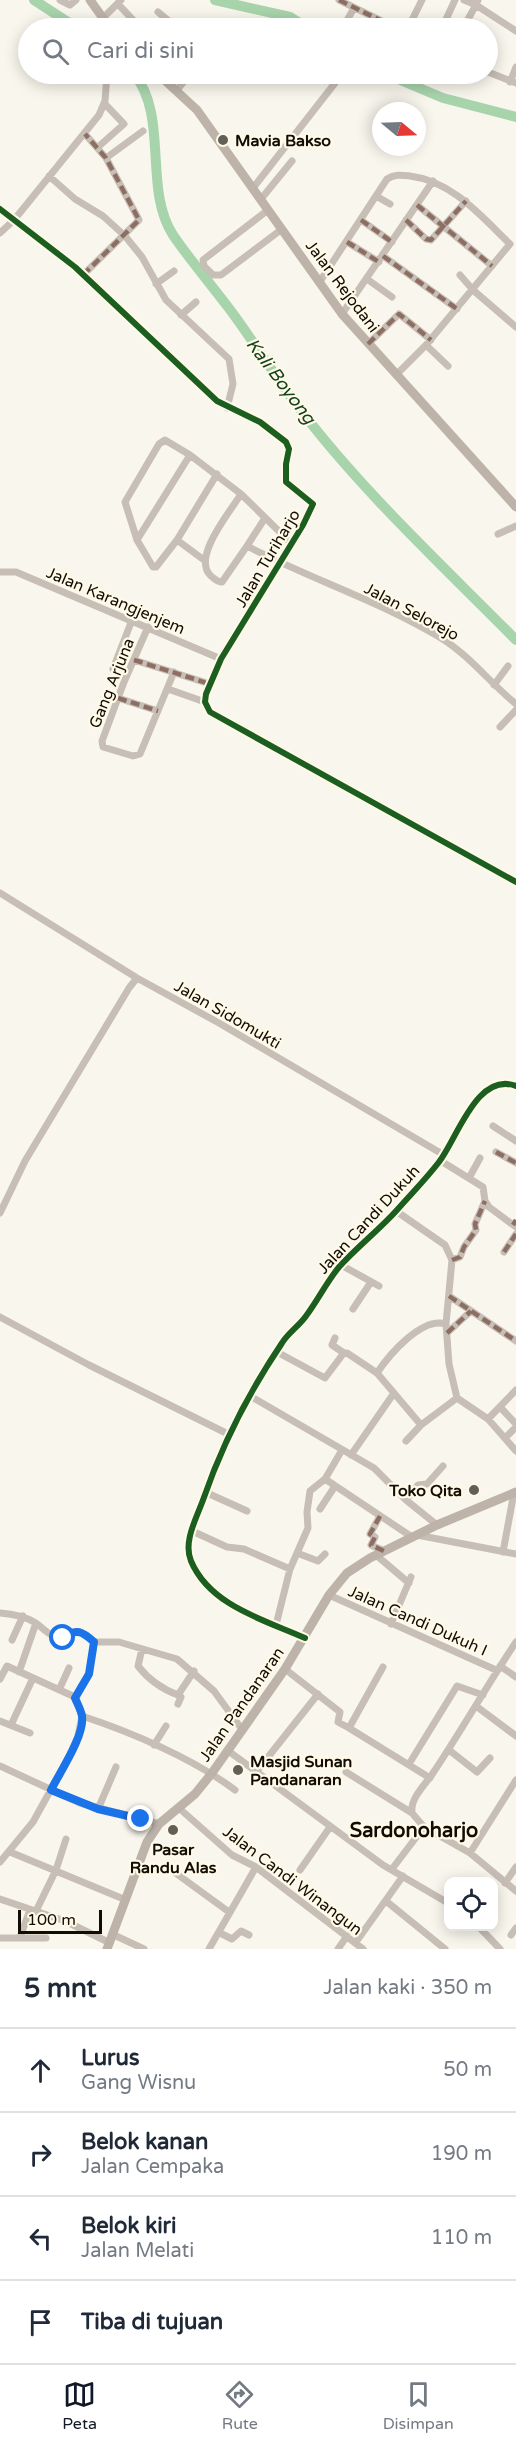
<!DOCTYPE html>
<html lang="id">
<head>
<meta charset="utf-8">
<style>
	body { margin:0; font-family:"Varela Round",sans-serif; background:#f6f6f7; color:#1f2937 }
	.controls { position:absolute; right:18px; bottom:18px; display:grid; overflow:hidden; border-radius:12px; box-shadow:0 3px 15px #0003 }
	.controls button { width:54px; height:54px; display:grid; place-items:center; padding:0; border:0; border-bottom:2px solid #e0e1e3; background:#fff; color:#1f2937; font:30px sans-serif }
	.compass { position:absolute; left:372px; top:102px; width:54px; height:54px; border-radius:50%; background:#fff; box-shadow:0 3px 15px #0003; rotate:109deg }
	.scale { position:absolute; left:18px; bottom:15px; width:84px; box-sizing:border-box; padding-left:6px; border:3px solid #110d04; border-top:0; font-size:16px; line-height:21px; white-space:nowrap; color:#110d04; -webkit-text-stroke:4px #fff9e7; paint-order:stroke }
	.stop { position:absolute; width:18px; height:18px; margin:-14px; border:4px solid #1a73e8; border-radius:50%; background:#fff }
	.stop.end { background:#1a73e8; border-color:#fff; box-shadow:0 2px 6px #0008 }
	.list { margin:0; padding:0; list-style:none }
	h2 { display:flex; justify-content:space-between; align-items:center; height:78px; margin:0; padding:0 24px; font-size:26px }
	h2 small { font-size:20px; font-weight:400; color:#747a83 }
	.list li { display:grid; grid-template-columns:39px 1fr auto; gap:18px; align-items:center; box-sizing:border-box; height:84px; padding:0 24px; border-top:2px solid #e0e1e3 }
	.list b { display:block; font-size:22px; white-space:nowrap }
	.list p { margin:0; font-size:20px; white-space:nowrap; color:#747a83 }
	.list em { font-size:20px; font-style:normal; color:#747a83 }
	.icon { flex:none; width:33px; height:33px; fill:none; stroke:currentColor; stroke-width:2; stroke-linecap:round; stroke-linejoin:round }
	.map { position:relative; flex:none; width:516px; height:1949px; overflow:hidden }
	.search { position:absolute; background:#fff; box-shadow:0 3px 15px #0003; left:18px; right:18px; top:18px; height:66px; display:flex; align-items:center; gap:15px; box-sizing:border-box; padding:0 21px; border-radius:33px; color:#747a83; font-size:22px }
	.sheet { height:414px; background:#fff }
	nav { display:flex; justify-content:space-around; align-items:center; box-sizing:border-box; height:84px; border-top:2px solid #e0e1e3; background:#fff; font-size:16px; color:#747a83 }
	nav a { display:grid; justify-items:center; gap:3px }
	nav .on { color:#111827 }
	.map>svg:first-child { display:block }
</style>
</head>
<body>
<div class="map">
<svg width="516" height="1949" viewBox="0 0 516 1949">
	<rect width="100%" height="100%" fill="#f9f6ed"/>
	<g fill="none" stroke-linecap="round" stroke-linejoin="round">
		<path stroke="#a8d4ac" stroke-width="10" d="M34 0 77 28
			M215 0 290 17 308 28
			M134 74C169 116 143 189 173 235 190 260 210 283 228 307 253 340 274 375 299 408 363 492 442 565 516 640
			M386 74 443 98 516 117"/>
		<path stroke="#c7beb6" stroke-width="7" d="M60 0 70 5 76 0
			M339 0 396 28
			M464 0 476 5 478 0
			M118 4 133 20
			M158 12 177 28
			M102 19 121 0
			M332 22 339 25 345 24 354 8
			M224 28 225 27
			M408 28 422 0
			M442 28 455 0
			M463 28 476 5 516 31
			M488 72 516 83
			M510 82 516 67
			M177 90 190 74
			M98 147 124 124 104 103
			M106 158 143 131
			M49 176 75 199 103 216 125 236 142 257 166 300 229 359 233 384 227 408
			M253 188 335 83
			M376 196 390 204
			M261 199 292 161
			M417 205 492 266
			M0 209 75 267 217 401 260 422 286 442 289 449 286 464V482L313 504 303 525 221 659 206 694 205 702 210 712 516 882
			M268 210 203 260 204 266 213 275H221L282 229
			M361 220 392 242
			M406 220 426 239 431 240 466 201
			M0 233 14 220 99 115 105 101 107 74
			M347 242 379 262
			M383 256 457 309
			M83 275 139 220 106 158 85 134
			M460 275 473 290 516 327
			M367 279 392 297
			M319 283 387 179C395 174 401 175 410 176 452 181 481 216 510 244L426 345 396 375
			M156 284 174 271
			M342 314 433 181
			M181 315 196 302
			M368 344 399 314 431 340
			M426 345 448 366
			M241 494C230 512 191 558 211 576 215 579 217 582 222 582L247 546
			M265 518 247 546C310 579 380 601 441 638 470 656 490 683 516 704
			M498 534 516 526
			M137 540 190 455
			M177 540 156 567H153L137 540 125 502 159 444 165 440 190 455 241 494 292 544
			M204 560 177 540 217 474
			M0 572H16L221 659
			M148 627 124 682 102 741 103 747 133 756 140 754 174 672
			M134 660 210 684
			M113 669 132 620
			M494 685 508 666
			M168 689 205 702
			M118 698 158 711
			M500 727 516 710
			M0 893 137 978 219 1023 444 1155
			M493 1126 516 1141
			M496 1152 516 1163
			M441 1161 483 1187 485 1201 489 1207 516 1227
			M469 1178 480 1158
			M396 1211 445 1245 452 1260 446 1324 449 1364 457 1398 488 1419 516 1451
			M0 1213 25 1161 129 988 137 978
			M504 1252 516 1234
			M452 1260 460 1257 464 1247 476 1230 475 1224 485 1201
			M341 1265 379 1286
			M449 1296 516 1341
			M353 1309 371 1282
			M0 1317 89 1365 228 1434
			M447 1333 471 1311
			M335 1338 332 1345 344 1353
			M277 1352 325 1378 343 1354 347 1353 377 1373 421 1425
			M377 1373C389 1355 422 1316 446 1324
			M250 1396 374 1468 406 1500 437 1525
			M500 1407 516 1424
			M488 1419 516 1390
			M505 1438 516 1427
			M406 1441 421 1425 457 1398
			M351 1455 394 1393
			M325 1479 412 1537
			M205 1492 247 1511
			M406 1500 418 1485 427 1484 443 1466
			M320 1509 335 1486
			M380 1516 370 1534 375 1537 371 1545 384 1551
			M192 1531 227 1547 244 1549 290 1569
			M417 1535 516 1554
			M503 1552 513 1498
			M297 1553 318 1561 325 1554
			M376 1555 409 1583
			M329 1595 496 1670
			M0 1613C12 1614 24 1616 34 1622 43 1627 48 1636 59 1638 78 1631 76 1626 94 1642
			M391 1624 411 1577
			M276 1625 290 1569 308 1528 307 1512 310 1491 325 1479 342 1450
			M305 1638C265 1620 210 1606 191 1561 183 1542 196 1519 203 1500 222 1445 249 1392 282 1343 288 1333 299 1326 306 1316 318 1300 326 1283 339 1267 357 1247 379 1230 397 1210 411 1194 426 1179 439 1162 457 1139 477 1071 516 1086
			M12 1640 23 1616
			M94 1642H119L177 1659 214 1691 241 1728
			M142 1649 138 1666C148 1679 162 1689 178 1695
			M500 1666 516 1677
			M285 1669 340 1712 338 1722 349 1728 383 1667
			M19 1672 36 1623
			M0 1679 7 1666 75 1697
			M59 1690 69 1668
			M178 1704 181 1697 178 1695 194 1671
			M476 1706 516 1736
			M82 1716C131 1732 194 1759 235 1790
			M0 1721 30 1733
			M11 1725 33 1678
			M349 1728 430 1778
			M154 1745 166 1726
			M227 1750 383 1865 448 1903
			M449 1750 477 1772 490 1758
			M409 1764 457 1686 483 1695
			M0 1766 80 1803 159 1824
			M257 1771 318 1694
			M346 1772 412 1813
			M98 1809 116 1767
			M180 1809 232 1855 256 1867 363 1949
			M424 1827 470 1853 516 1780
			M10 1852 126 1900
			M470 1853 516 1891
			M0 1862 33 1822 70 1755 78 1736 82 1716 75 1697 89 1674 94 1642
			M170 1869 229 1912
			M392 1869 424 1827 412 1813C410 1798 425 1785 433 1773 462 1730 487 1685 516 1642
			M300 1870 330 1827
			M505 1883 516 1867
			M0 1899 65 1921 110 1943
			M386 1901 445 1949
			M36 1911 56 1870 66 1839
			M478 1926 500 1949
			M220 1933 232 1939 241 1931 249 1935
			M114 1935 144 1949
			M511 1935 516 1928
			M20 1937 30 1910
			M0 1938H46
			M356 1942 403 1876
			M209 1949 256 1867
			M338 1949 347 1936"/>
		<path stroke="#bdb3a9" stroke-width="9" d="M90 0 110 28
			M158 74 197 110 342 314 516 507
			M107 1949 147 1842 159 1824 195 1794 212 1773 285 1669 329 1595 347 1573 370 1558 437 1525 516 1492"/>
		<path stroke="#8d6e63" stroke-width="4.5" stroke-dasharray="9 4.5" stroke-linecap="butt" d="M339 0 396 28
			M417 205 492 266
			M361 220 392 242
			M406 220 426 239 431 240 466 201
			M347 242 379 262
			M383 256 457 309
			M83 275 139 220 106 158 85 134
			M368 344 399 314 431 340
			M134 660 210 684
			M118 698 158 711
			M496 1152 516 1163
			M513 1225 516 1220
			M504 1252 516 1234
			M452 1260 460 1257 464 1247 476 1230 475 1224 485 1201
			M449 1296 516 1341
			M447 1333 471 1311
			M380 1516 370 1534 375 1537 371 1545 384 1551"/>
		<defs>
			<path id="cycleway" d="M0 209 75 267 217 401 260 422 286 442 289 449 286 464V482L313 504 303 525 221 659 206 694 205 702 210 712 516 882
				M305 1638C265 1620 210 1606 191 1561 183 1542 196 1519 203 1500 222 1445 249 1392 282 1343 288 1333 299 1326 306 1316 318 1300 326 1283 339 1267 357 1247 379 1230 397 1210 411 1194 426 1179 439 1162 457 1139 477 1071 516 1086"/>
		</defs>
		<use href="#cycleway" stroke="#fff9e7" stroke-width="10"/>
		<use href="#cycleway" stroke="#1b5e20" stroke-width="6"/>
	</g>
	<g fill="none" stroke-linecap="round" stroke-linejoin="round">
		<path stroke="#1a73e8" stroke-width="8" d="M63 1638C76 1628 82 1631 94 1642L89 1674 75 1698C77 1703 81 1710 82 1716 85 1735 60 1772 51 1790L98 1809 141 1819"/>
	</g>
	<g fill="#625f56" stroke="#fff9e7" stroke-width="2">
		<circle cx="223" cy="140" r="6"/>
		<circle cx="474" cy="1490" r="6"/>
		<circle cx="238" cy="1770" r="6"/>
		<circle cx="173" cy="1830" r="6"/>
	</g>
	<g text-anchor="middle" stroke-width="4.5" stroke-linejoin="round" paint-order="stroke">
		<g font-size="16" font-weight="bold" fill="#110d04" stroke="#fff9e7" text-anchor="start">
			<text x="235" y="146">Mavia Bakso</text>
			<text x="462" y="1496" text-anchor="end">Toko Qita</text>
			<text x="250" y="1767">Masjid Sunan<tspan x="250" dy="18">Pandanaran</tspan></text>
			<text x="173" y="1855" text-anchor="middle">Pasar<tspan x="173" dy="18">Randu Alas</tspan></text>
		</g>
		<g font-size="16" fill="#110d04" stroke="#fff9e7">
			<text transform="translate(343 286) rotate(53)" y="6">Jalan Rejodani</text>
			<text transform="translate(267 558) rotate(-59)" y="6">Jalan Turiharjo</text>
			<text transform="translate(116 600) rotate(23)" y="6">Jalan Karangjenjem</text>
			<text transform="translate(412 611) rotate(28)" y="6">Jalan Selorejo</text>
			<text transform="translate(111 683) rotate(-68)" y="6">Gang Arjuna</text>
			<text transform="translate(228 1014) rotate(30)" y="6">Jalan Sidomukti</text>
			<text transform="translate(368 1219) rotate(-47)" y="6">Jalan Candi Dukuh</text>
			<text transform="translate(418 1620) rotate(24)" y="6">Jalan Candi Dukuh I</text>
			<text transform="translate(241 1704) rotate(-55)" y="6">Jalan Pandanaran</text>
			<text transform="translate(293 1880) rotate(37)" y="6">Jalan Candi Winangun</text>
		</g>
		<g font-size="18" font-style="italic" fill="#154320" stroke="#fff9e7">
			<text transform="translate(281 381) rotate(53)" y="6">Kali Boyong</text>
		</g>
		<g font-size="20" font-weight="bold" fill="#110d04" stroke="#fff9e7">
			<text x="414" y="1837">Sardonoharjo</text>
		</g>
	</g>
</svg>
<div class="controls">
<button><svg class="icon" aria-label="locate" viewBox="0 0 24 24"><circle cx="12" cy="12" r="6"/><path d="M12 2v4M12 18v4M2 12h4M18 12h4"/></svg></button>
</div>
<svg class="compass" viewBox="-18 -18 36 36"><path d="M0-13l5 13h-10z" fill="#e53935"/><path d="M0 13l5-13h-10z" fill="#747a83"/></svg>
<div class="scale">100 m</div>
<div class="stop" style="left:63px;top:1638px"></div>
<div class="stop end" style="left:141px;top:1819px"></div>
<div class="search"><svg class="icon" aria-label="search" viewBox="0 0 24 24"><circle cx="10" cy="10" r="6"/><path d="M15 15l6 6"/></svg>Cari di sini</div>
</div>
<section class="sheet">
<h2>5 mnt<small>Jalan kaki · 350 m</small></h2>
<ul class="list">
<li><svg class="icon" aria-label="ahead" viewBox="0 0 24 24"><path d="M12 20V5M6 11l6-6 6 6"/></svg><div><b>Lurus</b><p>Gang Wisnu</p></div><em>50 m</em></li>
<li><svg class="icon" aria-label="right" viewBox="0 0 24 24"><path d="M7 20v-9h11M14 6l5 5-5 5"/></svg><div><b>Belok kanan</b><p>Jalan Cempaka</p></div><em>190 m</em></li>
<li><svg class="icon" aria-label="left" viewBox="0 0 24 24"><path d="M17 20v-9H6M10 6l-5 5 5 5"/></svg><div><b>Belok kiri</b><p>Jalan Melati</p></div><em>110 m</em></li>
<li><svg class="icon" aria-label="arrive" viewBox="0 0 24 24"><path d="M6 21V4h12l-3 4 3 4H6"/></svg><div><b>Tiba di tujuan</b></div></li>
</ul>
</section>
<nav>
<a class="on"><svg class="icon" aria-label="map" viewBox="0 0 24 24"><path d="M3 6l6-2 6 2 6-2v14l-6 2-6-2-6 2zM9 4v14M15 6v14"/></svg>Peta</a>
<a><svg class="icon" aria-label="directions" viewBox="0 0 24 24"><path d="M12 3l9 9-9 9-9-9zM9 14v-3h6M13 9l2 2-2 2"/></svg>Rute</a>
<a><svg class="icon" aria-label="saved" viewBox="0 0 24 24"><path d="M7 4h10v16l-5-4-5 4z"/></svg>Disimpan</a>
</nav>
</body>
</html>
